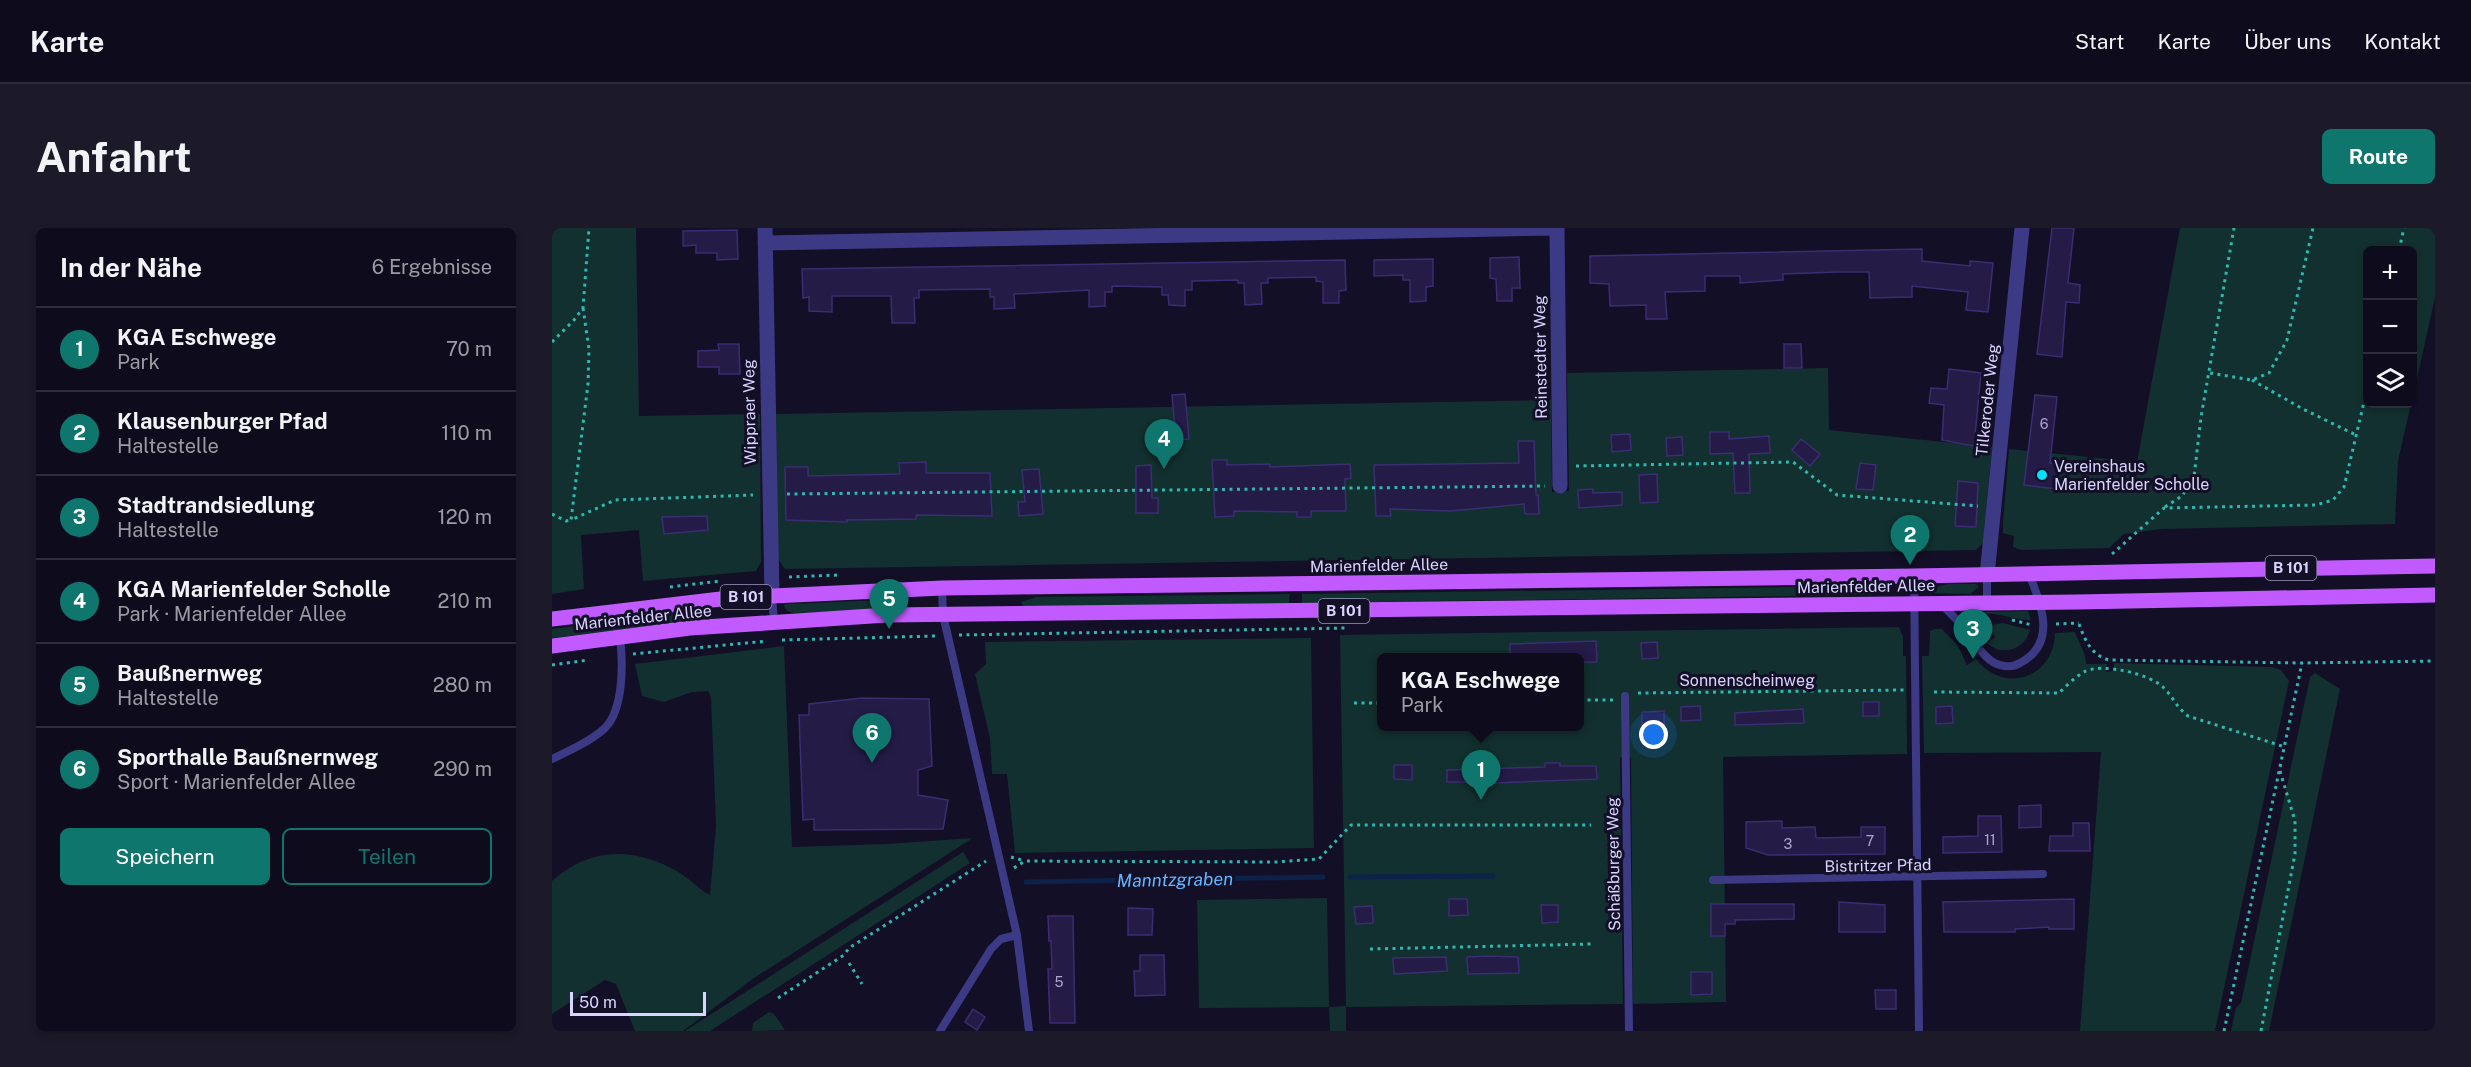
<!DOCTYPE html>
<html lang="de">
<head>
<meta charset="utf-8">
<style>
	body { margin:0; font-family:"Public Sans",sans-serif; background:#1c1929; color:#f1f3f6 }
	.controls { position:absolute; right:18px; top:18px; display:grid; overflow:hidden; border-radius:9px; box-shadow:0 3px 9px #0003 }
	.controls button { width:54px; height:54px; display:grid; place-items:center; padding:0; border:0; border-bottom:2px solid #2e2b3b; background:#0e0b1c; color:#f1f3f6; font:30px sans-serif }
	.scale { position:absolute; left:18px; bottom:15px; width:136px; box-sizing:border-box; padding-left:6px; border:3px solid #d9d4ff; border-top:0; font-size:16px; line-height:21px; white-space:nowrap; color:#d9d4ff; -webkit-text-stroke:4px #130f26; paint-order:stroke }
	.you { position:absolute; left:1102px; top:507px; width:21px; height:21px; margin:-15px; border:4px solid #fff; border-radius:50%; background:#1a73e8; box-shadow:0 0 0 9px #1a73e833 }
	.badge { display:grid; place-items:center; width:39px; height:39px; border-radius:50%; background:#0f766e; color:#fff; font-size:20px; font-weight:700 }
	.pin { position:absolute; translate:-50% -50px; filter:drop-shadow(0 2px 3px #0008) }
	.pin::after { content:''; position:absolute; top:32px; width:21px; height:18px; background:inherit; clip-path:polygon(0 0,100% 0,50% 100%) }
	.popup { position:absolute; left:825px; top:425px; width:207px; height:78px; box-sizing:border-box; display:grid; place-content:center; border-radius:9px; background:#0e0b1c; filter:drop-shadow(0 2px 4px #0005); font-size:20px; white-space:nowrap; color:#9b9ba3 }
	.popup b { font-size:22px; color:#f1f3f6 }
	.popup::after { content:''; position:absolute; left:50%; top:100%; margin-left:-12px; border:12px solid transparent; border-top-color:#0e0b1c }
	.list { margin:0; padding:0; list-style:none }
	h2 { display:flex; justify-content:space-between; align-items:center; height:78px; margin:0; padding:0 24px; font-size:26px }
	h2 small { font-size:20px; font-weight:400; color:#9b9ba3 }
	.list li { display:grid; grid-template-columns:39px 1fr auto; gap:18px; align-items:center; box-sizing:border-box; height:84px; padding:0 24px; border-top:2px solid #2e2b3b }
	.list b { display:block; font-size:22px; white-space:nowrap }
	.list p { margin:0; font-size:20px; white-space:nowrap; color:#9b9ba3 }
	.list em { font-size:20px; font-style:normal; color:#9b9ba3 }
	.actions { display:flex; gap:12px; padding:18px 24px }
	.actions a { flex:1; padding:14px 0; border:2px solid #0f766e; border-radius:9px; text-align:center; font-size:21px; color:#0f766e }
	.actions .main { background:#0f766e; color:#fff }
	.icon { flex:none; width:33px; height:33px; fill:none; stroke:currentColor; stroke-width:2; stroke-linecap:round; stroke-linejoin:round }
	.map { position:relative; flex:none; width:1883px; height:803px; overflow:hidden; border-radius:9px }
	header { display:flex; align-items:center; gap:36px; box-sizing:border-box; height:84px; padding:0 30px; background:#0e0b1c; border-bottom:2px solid #2e2b3b }
	header strong { font-size:28px }
	nav { display:flex; gap:33px; margin-inline-start:auto; font-size:21px }
	.intro { display:flex; align-items:center; justify-content:space-between; box-sizing:border-box; height:144px; padding:0 36px }
	h1 { margin:0; font-size:42px }
	.button { padding:15px 27px; border-radius:9px; background:#0f766e; color:#fff; font-size:21px; font-weight:700 }
	main { display:flex; gap:36px; padding:0 36px }
	aside { flex:1; background:#0e0b1c; border-radius:9px; box-shadow:0 3px 9px #0003 }
	.map>svg:first-child { display:block }
</style>
</head>
<body>
<header>
<strong>Karte</strong>
<nav><a>Start</a><a>Karte</a><a>Über uns</a><a>Kontakt</a></nav>
</header>
<div class="intro"><h1>Anfahrt</h1><a class="button">Route</a></div>
<main>
<aside>
<h2>In der Nähe<small>6 Ergebnisse</small></h2>
<ul class="list">
<li><span class="badge">1</span><div><b>KGA Eschwege</b><p>Park</p></div><em>70 m</em></li>
<li><span class="badge">2</span><div><b>Klausenburger Pfad</b><p>Haltestelle</p></div><em>110 m</em></li>
<li><span class="badge">3</span><div><b>Stadtrandsiedlung</b><p>Haltestelle</p></div><em>120 m</em></li>
<li><span class="badge">4</span><div><b>KGA Marienfelder Scholle</b><p>Park · Marienfelder Allee</p></div><em>210 m</em></li>
<li><span class="badge">5</span><div><b>Baußnernweg</b><p>Haltestelle</p></div><em>280 m</em></li>
<li><span class="badge">6</span><div><b>Sporthalle Baußnernweg</b><p>Sport · Marienfelder Allee</p></div><em>290 m</em></li>
</ul>
<div class="actions"><a class="main">Speichern</a><a>Teilen</a></div>
</aside>
<div class="map">
<svg width="1883" height="803" viewBox="0 0 1883 803">
	<rect width="100%" height="100%" fill="#130f26"/>
	<path fill="#12302f" fill-rule="evenodd" d="M0 0H84L87 188 208 186 209 334 204 343 91 353 87 302 29 307 32 361 0 366Z
		M1628 0H1883V69L1861 169 1860 22H1816V176H1859L1846 233 1843 296 1610 301 1572 306 1557 320 1469 322 1461 319 1462 308 1451 305V294L1457 221 1585 234Z
		M1276 140 1277 202 1440 219 1431 315 1424 322 233 341 226 331 224 186 999 172 1000 264 1017 263 1015 145Z
		M1396 356H1424L1427 359 1418 366 1374 365 1379 360Z
		M1321 358V367L750 375V366Z
		M738 366 737 375 472 379 469 374 484 369Z
		M356 371V381L242 385 235 383 232 378 233 376Z
		M1476 383 1479 392C1455 392 1447 381 1418 388L1422 384Z
		M137 384H141V388L127 394 0 410V401Z
		M1451 395 1478 402C1473 422 1449 429 1435 415L1443 409 1437 401 1444 396Z
		M1347 399 1351 409V428H1354L1355 526 1171 529 1174 774 1081 776 1079 530 1068 529 1071 776 794 779V803H778L777 779 647 780 645 672 775 670 777 779 794 778 788 407ZM830 430H1028V498H830Z
		M1383 401H1390L1406 418 1415 437 1424 431C1452 467 1502 450 1503 405L1523 404C1527 416 1534 424 1534 436H1555L1554 444 1562 443V435L1720 439 1729 442 1737 453 1663 803H1528L1549 524 1372 525 1370 428H1377L1378 403Z
		M759 410 762 620 463 625 455 546H440L438 510 423 446 434 436 433 414Z
		M232 418 240 619 335 616 421 610 202 750 131 803H83L64 756 53 752 0 786V653C39 618 84 619 128 645 139 652 148 662 158 667L164 598 159 469 156 463 140 464 112 474 90 468 83 436Z
		M1763 445 1788 461 1717 803H1679L1684 780 1689 775 1758 449Z
		M411 624 418 635 158 803H133Z
		M217 784 222 786 233 802 200 803 201 795Z"/>
	<g fill="none" stroke-linecap="round" stroke-linejoin="round">
		<path stroke="#0c2248" stroke-width="5" d="M798 649 941 648
			M474 654 771 649"/>
	</g>
	<path fill="#241b47" stroke="#3b2d73" stroke-width="1.5" d="M1500 0H1522L1516 55 1528 57 1527 75 1514 74 1510 129 1485 126Z
		M185 2 186 31 165 32V25H144V17L131 18V3Z
		M1370 21V33L1418 38V33L1441 35 1436 84 1414 82 1416 64 1360 58V69L1318 70 1317 44H1284L1231 46V52L1188 55V48H1153V63L1113 64 1115 91H1094V77L1058 78 1057 56 1038 55V28Z
		M967 29 968 60H960V73H945L944 51 938 50V30Z
		M881 31V58L874 59V73L858 74V52H851V47L822 48V32Z
		M793 32 794 62 787 63V75H771V54L764 53V49L716 50V55H709L710 76 693 77 692 55H686V52L640 53V62H633V78L617 77 616 67H610V59L560 58V64H553V78L537 79V62L462 66 463 80 442 81V69H438V61L367 62V70H362L363 95H340L339 68H280V84L257 83V69L251 70 250 41Z
		M166 116H187L188 146H167V139H146V123L167 122Z
		M1232 116H1249L1250 140H1232Z
		M1397 141 1429 145 1422 218 1390 212 1392 177 1377 175 1379 160 1395 161Z
		M633 166 637 211 624 212 620 167Z
		M1483 167 1505 169 1498 235 1508 237 1505 261 1472 257Z
		M1158 204H1177V211L1217 208 1218 225 1197 226 1198 265H1183L1181 225 1158 226Z
		M1078 206 1079 222 1060 224 1059 207Z
		M1130 209 1131 227 1115 228 1114 210Z
		M1249 211 1268 226 1258 238 1240 222Z
		M966 213H982L984 267H986L987 286H973L972 276 899 283 838 281 839 288H824L822 237 967 235Z
		M660 232H675V237L718 236V239L798 236 799 250 793 251 794 283H759V289H745V284L682 283V288L663 289Z
		M374 234V245H438L440 288 364 287V291L295 292V294L234 292 233 239H256V248L348 246 347 235Z
		M1308 235 1324 237 1321 262 1304 261Z
		M599 237 600 270H606V285H584V238Z
		M487 241 491 286 467 288 466 274H473L470 242Z
		M1105 246 1106 274 1088 275 1087 247Z
		M1406 253 1426 255 1424 299 1403 298Z
		M1041 261V265L1070 264V277L1027 280 1026 262Z
		M155 288 156 302 112 306 110 289Z
		M1344 294H1361V312H1343Z
		M1044 413 1045 434H1030V429H958V416Z
		M1105 414 1106 430 1090 431 1089 415Z
		M310 470 377 471 380 538 366 542V567L396 572 391 601 262 602V591L251 592 247 487H257V476Z
		M1311 474H1327V488H1311Z
		M1148 478 1149 492 1129 493V479Z
		M1400 478 1401 495 1384 496V479Z
		M1251 481 1252 495 1183 497V485Z
		M1112 483V497L1090 498V484Z
		M993 535H1008V538H1044L1045 551 918 556V554H895V542L993 539Z
		M842 537H860V552L842 551Z
		M1489 577V599L1467 600V578Z
		M1426 588H1449L1450 624 1391 625V609L1426 608Z
		M1230 593V600L1263 599 1264 610 1309 609V599H1333V626L1216 627 1194 620V594Z
		M1521 595H1537L1538 623H1497L1498 608H1521Z
		M897 671H915L916 687 897 688Z
		M1522 671V701H1497V699L1463 701V704H1392L1391 674Z
		M1287 674 1333 677V704H1287Z
		M1159 676H1242V691L1183 692V696H1173V708H1159Z
		M989 677H1006V694L990 695Z
		M820 678 821 695 804 696 802 679Z
		M576 680 601 681 600 707H576Z
		M496 688H521L523 795H498L496 741H500L499 713H497Z
		M588 727H612L613 767 583 768 582 743H588Z
		M935 728 966 729 967 745 916 746 915 729Z
		M894 729 895 743 842 746 841 730Z
		M1139 744H1160V766L1139 767Z
		M1323 762H1344V781H1324Z
		M421 781 433 789 425 802 413 794Z"/>
	<g fill="none" stroke-linecap="round" stroke-linejoin="round">
		<path stroke="#2fb8b0" stroke-width="3" stroke-dasharray="3 4.5" stroke-linecap="butt" d="M1847 22 1852 0
			M31 80 37 121 36 156 19 292 63 272 201 267
			M0 114 22 92 31 80 37 0
			M1658 145 1700 152 1717 145 1735 112 1761 0
			M1700 152 1751 181 1804 207
			M1024 238 1241 234 1285 267 1426 278
			M235 266 993 258
			M1613 279 1630 268 1642 249 1649 189 1682 0
			M0 286 14 293 19 292
			M1560 326 1612 280 1764 277 1781 272 1792 259 1816 157
			M237 349 285 347
			M118 359 168 353
			M1460 392 1480 397
			M1504 396 1527 395
			M1527 396C1533 412 1539 427 1557 432L1750 435 1883 433
			M407 407 796 400
			M230 412 383 408
			M81 426 215 413
			M0 437 36 432
			M1382 464 1507 465C1514 458 1523 449 1532 444 1548 434 1599 446 1612 460 1621 469 1625 480 1636 488L1733 519
			M1086 465 1352 462
			M1028 472H1062
			M802 475H830
			M459 629 473 633
			M462 640 473 633 724 634 767 631 799 597H1039
			M818 721 1040 716
			M297 735 310 756
			M226 770 292 727 297 720 434 633
			M1672 803 1750 435
			M1709 803 1743 626V593L1728 543"/>
		<path stroke="#3d3a85" stroke-width="8" d="M1435 347V374
			M1362 348 1367 803
			M390 360 391 387 465 707 477 803
			M220 368 222 395
			M1389 377C1411 393 1419 417 1438 432 1446 438 1458 441 1468 435 1505 416 1490 377 1477 346
			M1073 468 1077 803
			M0 531C17 523 39 513 53 500 72 481 71 434 68 409
			M1161 652 1491 646
			M388 803 439 721 449 711 465 707"/>
		<path stroke="#3d3a85" stroke-width="15" d="M213 0 220 368
			M1005 0 1008 258
			M213 15 1004 0
			M1435 347 1470 0"/>
		<path stroke="#c25bff" stroke-width="15" d="M0 391 177 370 390 360 1362 348 1883 338
			M0 418 138 400 335 387 1525 374 1883 367"/>
	</g>
	<circle fill="#00e5ff" stroke="#130f26" stroke-width="2" cx="1490" cy="247" r="6"/>
	<g text-anchor="middle" stroke-width="6" stroke-linejoin="round" paint-order="stroke">
		<g font-size="14" fill="#aca6d1">
			<text x="1492" y="201">6</text>
			<text x="1438" y="617">11</text>
			<text x="1318" y="618">7</text>
			<text x="1236" y="621">3</text>
			<text x="507" y="759">5</text>
		</g>
		<g fill="#130f26" stroke="#9e99be" stroke-width="1.5">
			<rect x="1713.5" y="328" width="51" height="24" rx="4.5"/>
			<rect x="168.5" y="357" width="51" height="24" rx="4.5"/>
			<rect x="766.5" y="371" width="51" height="24" rx="4.5"/>
		</g>
		<g font-size="15" font-weight="bold" fill="#d9d4ff">
			<text x="1739" y="345">B 101</text>
			<text x="194" y="374">B 101</text>
			<text x="792" y="388">B 101</text>
		</g>
		<g font-size="16" fill="#d9d4ff" stroke="#130f26">
			<text transform="translate(988 129) rotate(-91)" y="6">Reinstedter Weg</text>
			<text transform="translate(1435 172) rotate(-84)" y="6">Tilkeroder Weg</text>
			<text transform="translate(197 184) rotate(-91)" y="6">Wippraer Weg</text>
			<text transform="translate(827 337) rotate(-1)" y="6">Marienfelder Allee</text>
			<text transform="translate(1314 358) rotate(-1)" y="6">Marienfelder Allee</text>
			<text transform="translate(91 389) rotate(-6)" y="6">Marienfelder Allee</text>
			<text x="1195" y="458">Sonnenscheinweg</text>
			<text transform="translate(1061 636) rotate(-91)" y="6">Schäßburger Weg</text>
			<text transform="translate(1326 637) rotate(-1)" y="6">Bistritzer Pfad</text>
		</g>
		<g font-size="16" fill="#d9d4ff" stroke="#130f26" text-anchor="start">
			<text x="1502" y="244">Vereinshaus<tspan x="1502" dy="18">Marienfelder Scholle</tspan></text>
		</g>
		<g font-size="18" font-style="italic" fill="#62b6ff" stroke="#130f26">
			<text transform="translate(623 652) rotate(-1)" y="6">Manntzgraben</text>
		</g>
	</g>
</svg>
<div class="controls">
<button>+</button>
<button>−</button>
<button><svg class="icon" aria-label="layers" viewBox="0 0 24 24"><path d="M12 4l9 5-9 5-9-5zM3 14l9 5 9-5"/></svg></button>
</div>
<div class="scale">50 m</div>
<div class="you"></div>
<div class="pin badge" style="left:929px;top:572px">1</div>
<div class="popup"><b>KGA Eschwege</b>Park</div>
<div class="pin badge" style="left:1358px;top:337px">2</div>
<div class="pin badge" style="left:1421px;top:431px">3</div>
<div class="pin badge" style="left:612px;top:241px">4</div>
<div class="pin badge" style="left:337px;top:401px">5</div>
<div class="pin badge" style="left:320px;top:535px">6</div>
</div>
</main>
</body>
</html>
